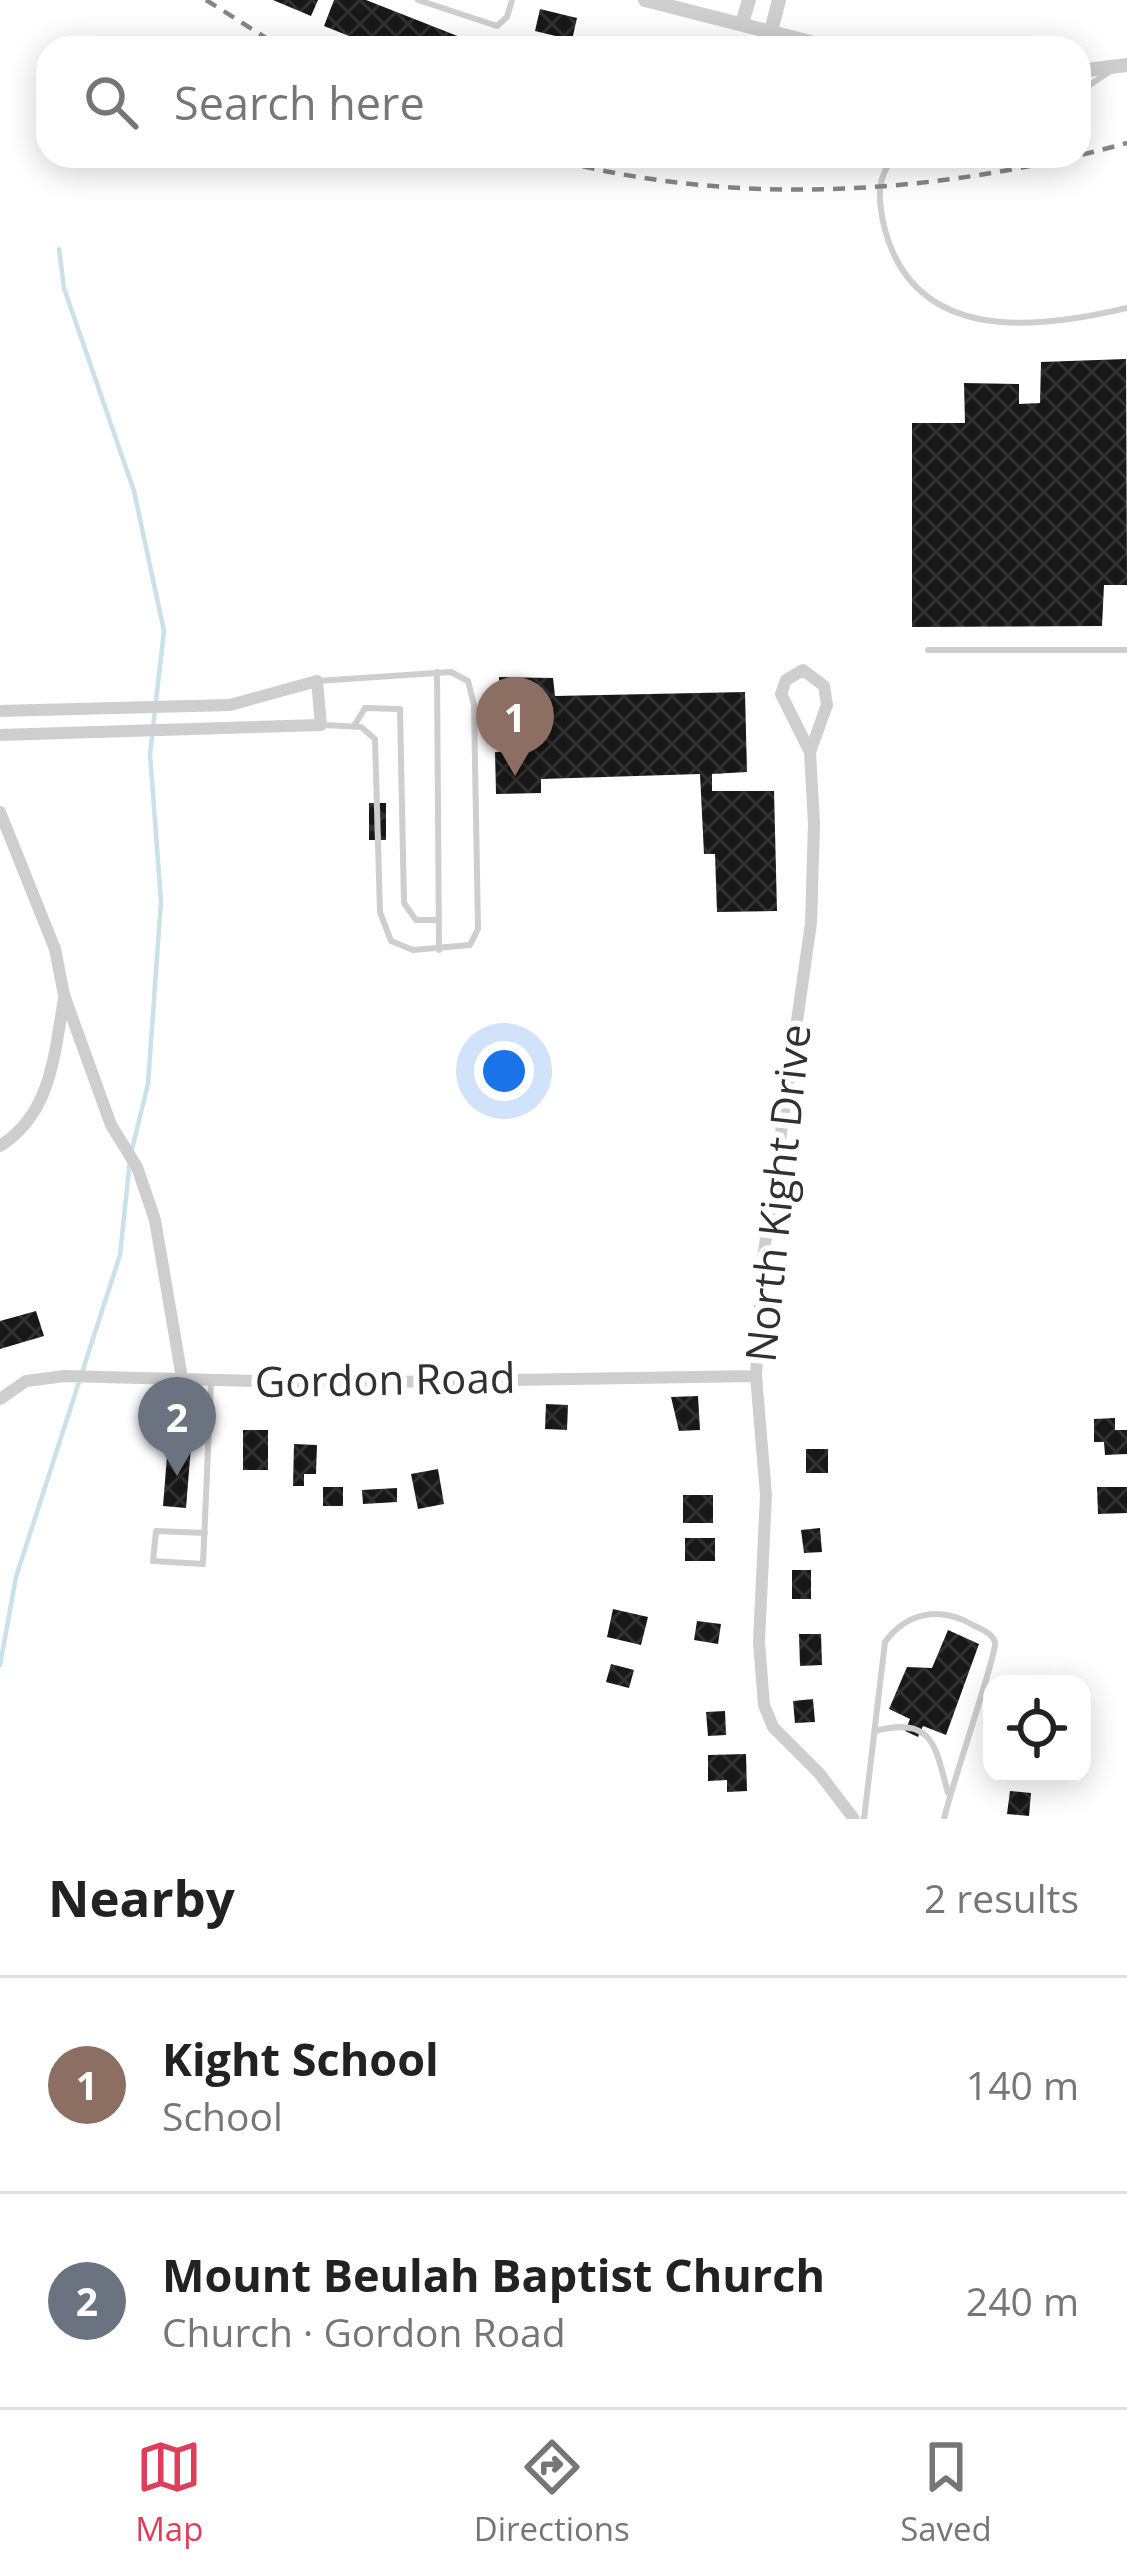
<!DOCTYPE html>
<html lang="en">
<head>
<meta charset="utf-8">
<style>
	body { margin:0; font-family:"Open Sans",sans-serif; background:#f6f6f6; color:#222 }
	.controls { position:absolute; right:36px; bottom:36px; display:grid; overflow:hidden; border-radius:24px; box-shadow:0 6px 30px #0003 }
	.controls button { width:108px; height:108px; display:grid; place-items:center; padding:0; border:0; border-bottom:3px solid #e0e0e0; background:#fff; color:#222; font:60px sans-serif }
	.you { position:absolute; left:504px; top:1071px; width:42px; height:42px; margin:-30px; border:9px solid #fff; border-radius:50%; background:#1a73e8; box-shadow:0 0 0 18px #1a73e833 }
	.badge { display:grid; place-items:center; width:78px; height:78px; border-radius:50%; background:#dd3f5a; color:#fff; font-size:39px; font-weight:700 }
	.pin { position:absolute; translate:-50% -99px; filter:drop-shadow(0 3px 6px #0008) }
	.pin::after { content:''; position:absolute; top:63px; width:42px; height:36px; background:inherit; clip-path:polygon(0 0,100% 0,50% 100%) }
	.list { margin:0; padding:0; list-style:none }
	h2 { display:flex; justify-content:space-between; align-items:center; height:156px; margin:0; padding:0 48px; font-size:51px }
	h2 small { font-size:39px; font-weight:400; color:#767676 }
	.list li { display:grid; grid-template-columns:78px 1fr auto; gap:36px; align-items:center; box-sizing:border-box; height:216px; padding:0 48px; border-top:3px solid #e0e0e0 }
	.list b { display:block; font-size:45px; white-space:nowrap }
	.list p { margin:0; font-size:39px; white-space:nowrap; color:#767676 }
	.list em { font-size:39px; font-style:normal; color:#767676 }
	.icon { flex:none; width:66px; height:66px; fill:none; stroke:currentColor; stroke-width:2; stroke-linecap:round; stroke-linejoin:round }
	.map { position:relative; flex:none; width:1127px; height:1819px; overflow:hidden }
	.search { position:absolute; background:#fff; box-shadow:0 6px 30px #0003; left:36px; right:36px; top:36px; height:132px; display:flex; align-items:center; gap:30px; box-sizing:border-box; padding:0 42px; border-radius:36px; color:#767676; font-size:45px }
	.sheet { height:588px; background:#fff }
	nav { display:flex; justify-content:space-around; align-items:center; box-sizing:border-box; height:168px; border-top:3px solid #e0e0e0; background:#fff; font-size:33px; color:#767676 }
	nav a { display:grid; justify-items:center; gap:6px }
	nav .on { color:#dd3f5a }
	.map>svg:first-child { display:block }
</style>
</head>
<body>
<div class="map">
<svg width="1127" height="1819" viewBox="0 0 1127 1819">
	<defs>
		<pattern id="building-cross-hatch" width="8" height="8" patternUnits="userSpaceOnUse" patternTransform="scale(3)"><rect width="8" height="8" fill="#181818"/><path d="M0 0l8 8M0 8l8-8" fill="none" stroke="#313131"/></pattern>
	</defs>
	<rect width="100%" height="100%" fill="#fff"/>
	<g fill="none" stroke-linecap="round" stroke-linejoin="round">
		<path stroke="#cbe1e9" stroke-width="4.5" d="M59 249 64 288 134 491 164 631 150 754 161 901 148 1084 132 1149
			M0 1665 16 1577 120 1255 130 1160"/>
	</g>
	<path fill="url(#building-cross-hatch)" d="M273 0H318L311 16Z
		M334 0H366L488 48H379L324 26Z
		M540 9 577 18 572 40 535 31Z
		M1126 359 1127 585H1104L1102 626 912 627V423H965L964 383 1019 384V404L1040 403 1041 362Z
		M499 677 553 678 555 696 745 692 747 772 712 774V791H774L777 911 717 912 715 854H704L700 774 541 779V793L496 794 495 752 516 751 515 738 523 737V721L500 719Z
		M369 803H386V840H369Z
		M36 1311 44 1336 0 1349V1321Z
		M698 1396 700 1430 679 1431 671 1397Z
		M546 1404 568 1405 567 1430 545 1429Z
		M1115 1418V1430H1127V1454L1105 1455 1104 1442H1094V1419Z
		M243 1430H268V1470H243Z
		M168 1444 191 1446 186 1508 163 1506Z
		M294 1444 317 1445 316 1474H304V1486H293Z
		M806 1449H828V1473H806Z
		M438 1469 444 1504 418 1509 411 1474Z
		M323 1487H343V1506H323Z
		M1097 1487H1127V1513L1098 1514Z
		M397 1488V1502L363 1504 362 1490Z
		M683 1495H713V1523H683Z
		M820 1528 822 1552 804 1553 801 1530Z
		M685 1538H715V1561H685Z
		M792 1570H811V1599H792Z
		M613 1609 648 1617 641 1645 607 1637Z
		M697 1621 721 1624 718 1644 694 1640Z
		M948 1630 979 1644 946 1735 923 1726 918 1737 905 1731 910 1719 889 1709 907 1667 932 1668Z
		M799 1634H821L822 1665 800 1666Z
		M611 1664 634 1670 629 1688 606 1682Z
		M813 1699 815 1722 795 1723 793 1701Z
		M725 1711 726 1735 708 1736 706 1712Z
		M746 1754 747 1791 727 1792V1780L708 1781V1755Z
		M1010 1791 1031 1793 1029 1816 1007 1814Z"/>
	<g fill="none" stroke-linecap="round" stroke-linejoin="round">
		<path stroke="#cecece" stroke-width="6" d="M418 0 497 26 507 17 512 0
			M1079 92 1112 70
			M895 156C876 177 878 199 884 226 913 344 1035 330 1127 308
			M928 650H1127
			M437 672 439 950
			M317 681 451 672 468 681 474 705 478 929 470 945 413 950 391 941 380 912 375 739 361 727 324 725
			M354 726 365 708 400 709 404 903 416 920H439
			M205 1533 156 1531 153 1561 203 1564 211 1382
			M875 1731C934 1716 935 1746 948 1793
			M864 1819 885 1642C907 1612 940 1606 973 1625 981 1629 992 1633 995 1642 998 1651 949 1793 944 1819"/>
		<path stroke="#cecece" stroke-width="12" d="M0 711 230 705 317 681 321 725 0 735
			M810 752 827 705 824 686 803 670 786 680 781 694 810 752 814 824 811 923 763 1259 756 1376 766 1495 759 1642 764 1705 773 1727 819 1773 854 1819
			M0 812 55 949 64 995 111 1125 137 1167 155 1220 182 1378
			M0 1146C52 1113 54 1054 64 999
			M0 1399 26 1381 65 1376 329 1383 756 1376"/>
		<path stroke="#cecece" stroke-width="14" d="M645 0 834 48
			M742 23 749 0
			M771 31 779 0
			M1079 71 1127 65"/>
		<path stroke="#868686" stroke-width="4.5" stroke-dasharray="12 9" stroke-linecap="butt" d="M206 0 282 48
			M542 156C732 209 939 195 1127 143"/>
	</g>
	<g text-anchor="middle" stroke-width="12" stroke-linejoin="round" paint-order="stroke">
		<g font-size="42" fill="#313131" stroke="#fff">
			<text transform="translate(778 1193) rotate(-84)" y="15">North Kight Drive</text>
			<text transform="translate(385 1380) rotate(-1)" y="15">Gordon Road</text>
		</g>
	</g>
</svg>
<div class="controls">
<button><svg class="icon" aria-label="locate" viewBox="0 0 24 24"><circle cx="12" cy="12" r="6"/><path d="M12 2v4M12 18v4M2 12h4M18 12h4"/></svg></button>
</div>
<div class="you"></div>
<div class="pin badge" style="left:515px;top:776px;background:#8d6e63">1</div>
<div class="pin badge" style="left:177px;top:1476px;background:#6b7280">2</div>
<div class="search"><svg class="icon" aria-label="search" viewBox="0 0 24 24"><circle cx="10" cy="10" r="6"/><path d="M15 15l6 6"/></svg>Search here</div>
</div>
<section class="sheet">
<h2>Nearby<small>2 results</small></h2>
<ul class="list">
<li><span class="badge" style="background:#8d6e63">1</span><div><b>Kight School</b><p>School</p></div><em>140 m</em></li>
<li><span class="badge" style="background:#6b7280">2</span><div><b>Mount Beulah Baptist Church</b><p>Church · Gordon Road</p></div><em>240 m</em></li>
</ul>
</section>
<nav>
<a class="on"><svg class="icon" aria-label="map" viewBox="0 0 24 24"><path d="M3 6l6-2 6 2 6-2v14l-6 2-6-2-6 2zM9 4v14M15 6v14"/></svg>Map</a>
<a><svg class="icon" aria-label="directions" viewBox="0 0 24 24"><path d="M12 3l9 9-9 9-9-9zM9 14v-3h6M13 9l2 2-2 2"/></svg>Directions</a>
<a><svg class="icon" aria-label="saved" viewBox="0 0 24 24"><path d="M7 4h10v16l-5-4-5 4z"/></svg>Saved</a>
</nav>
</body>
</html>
